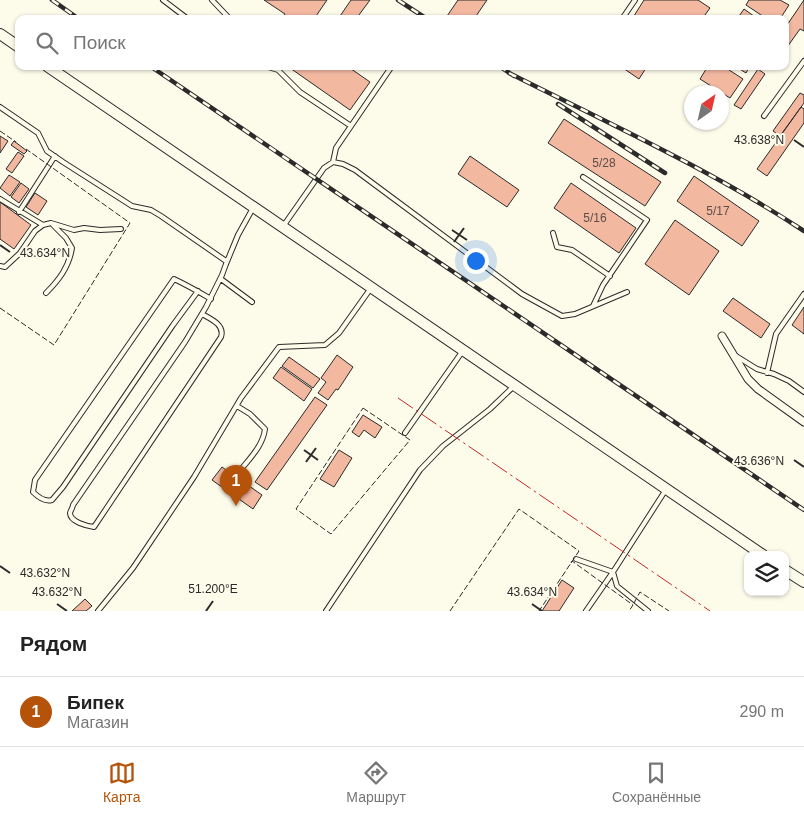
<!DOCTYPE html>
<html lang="ru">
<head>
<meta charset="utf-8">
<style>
	body { margin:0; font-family:Helvetica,sans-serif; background:#f2f2f2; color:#222 }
	.controls { position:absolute; right:15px; bottom:15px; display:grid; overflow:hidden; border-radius:10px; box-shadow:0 1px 4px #0004 }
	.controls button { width:45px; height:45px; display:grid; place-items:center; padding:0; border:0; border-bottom:1px solid #e0e0e0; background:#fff; color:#222; font:25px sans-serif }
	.compass { position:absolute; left:684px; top:85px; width:45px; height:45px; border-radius:50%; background:#fff; box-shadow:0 1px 4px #0004; rotate:34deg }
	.you { position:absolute; left:475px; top:260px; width:18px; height:18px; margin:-12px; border:4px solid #fff; border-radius:50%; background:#1a73e8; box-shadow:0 0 0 8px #1a73e833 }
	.badge { display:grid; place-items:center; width:32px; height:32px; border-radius:50%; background:#b45309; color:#fff; font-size:16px; font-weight:700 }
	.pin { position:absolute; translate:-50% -41px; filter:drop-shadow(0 1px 2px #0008) }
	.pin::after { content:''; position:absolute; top:26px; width:18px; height:15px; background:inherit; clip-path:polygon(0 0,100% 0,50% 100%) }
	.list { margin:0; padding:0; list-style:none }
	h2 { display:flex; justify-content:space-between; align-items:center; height:65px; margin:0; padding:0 20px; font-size:21px }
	h2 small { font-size:16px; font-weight:400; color:#767676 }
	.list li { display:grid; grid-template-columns:32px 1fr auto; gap:15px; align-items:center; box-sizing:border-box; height:70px; padding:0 20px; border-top:1px solid #e0e0e0 }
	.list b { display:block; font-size:19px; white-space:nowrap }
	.list p { margin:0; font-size:16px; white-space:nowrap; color:#767676 }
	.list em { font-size:16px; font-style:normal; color:#767676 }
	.icon { flex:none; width:28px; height:28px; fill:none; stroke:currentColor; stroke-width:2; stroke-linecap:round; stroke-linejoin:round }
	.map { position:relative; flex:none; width:804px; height:611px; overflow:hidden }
	.search { position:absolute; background:#fff; box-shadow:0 1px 4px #0004; left:15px; right:15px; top:15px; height:55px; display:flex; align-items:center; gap:12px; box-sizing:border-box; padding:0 18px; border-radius:10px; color:#767676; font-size:19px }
	.sheet { height:135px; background:#fff }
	nav { display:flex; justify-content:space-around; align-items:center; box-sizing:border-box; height:70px; border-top:1px solid #e0e0e0; background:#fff; font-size:14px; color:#767676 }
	nav a { display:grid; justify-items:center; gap:2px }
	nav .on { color:#b45309 }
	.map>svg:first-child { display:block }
</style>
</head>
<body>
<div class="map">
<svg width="804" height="611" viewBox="0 0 804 611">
	<rect width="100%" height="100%" fill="#fdfbea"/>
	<path fill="#f2b8a0" stroke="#2b2b2b" d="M264 0H327L314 19H282L285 14Z
		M351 0H370L356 19H338Z
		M458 0H487L474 19H445Z
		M644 0H698L710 8 702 19H632Z
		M749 0H780L789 5 780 19H767L746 5Z
		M804 0V31L800 29 785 50V28Z
		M744 9 758 19H737Z
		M291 66H347L370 82 350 110 290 68Z
		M620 66H644L646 68 639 79Z
		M708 66H723L743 79 730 98 700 79Z
		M735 66H750L746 73Z
		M758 69 765 74 741 109 734 105Z
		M800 93 804 95V103L780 136 773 131Z
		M801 107 804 109V123L767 176 757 169Z
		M564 119 661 182 645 206 548 143Z
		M0 136 8 141 0 153Z
		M14 141 27 151 24 154 11 145Z
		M18 152 24 156 12 173 6 169Z
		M470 156 519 190 507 207 458 174Z
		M9 175 20 182 10 196 0 188Z
		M694 176 759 221 742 246 677 201Z
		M21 183 29 189 19 203 11 197Z
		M571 183 636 228 619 253 554 208Z
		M35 193 47 201 38 215 26 207Z
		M0 202 31 225 14 249 0 239Z
		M675 220 719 251 689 295 645 264Z
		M733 298 770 324 761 338 723 311Z
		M804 307V334L792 325Z
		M337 355 353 367 338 390 336 389 328 400 318 393 326 382 321 378Z
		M289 357 320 379 313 388 282 366Z
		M281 367 312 389 304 401 273 378Z
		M315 397 327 405 267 490 255 482Z
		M363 415 382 427 375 438 364 430 359 437 352 432Z
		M339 450 352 458 334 487 320 479Z
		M222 467 262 495 253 509 212 480Z
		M562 580 574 588 559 611H542Z
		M85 599 92 606 86 611H72Z"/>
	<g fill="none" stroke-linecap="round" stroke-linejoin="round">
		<defs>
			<path id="lane" d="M163 0 188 19
				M212 0 230 19
				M622 19 635 0
				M265 66 278 70 300 92 351 126
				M0 107 38 133 47 151 63 162 132 206 151 210 161 216 226 261
				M764 116 804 61
				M333 162 336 148 392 66
				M583 177 647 220 603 285 593 306
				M0 199 43 225
				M19 212 55 156
				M284 225 324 168 333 162 343 164 355 170 522 294 562 316 575 314 627 292
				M553 233 557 247 572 250 610 276
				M0 266 5 267 20 253 35 231 43 225 51 223 74 230 84 228 100 230 121 229
				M221 279 252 302
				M198 291 173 325 63 487 52 500C45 502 38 497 33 492L35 480 174 279C187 285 199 292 211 299
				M46 293C59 280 69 267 72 248L66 238 53 225
				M202 314C211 319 225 325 221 337L94 527C87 526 70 522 70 513 70 512 73 507 73 505L185 342 206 307 222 275 226 264 238 235 253 208
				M736 356 757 369 774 374 789 381 804 392
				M767 373 776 334 804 294
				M237 406 250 414 265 429C263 446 249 459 239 472
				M405 433 462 352
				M576 559 613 572 665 491
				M98 611 133 568 194 477 241 398 279 347 325 345 339 333 371 288
				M326 611 420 470 443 446 490 409 513 387
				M586 611 613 572 617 586 648 611"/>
			<path id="street" d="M722 336 748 379 758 389 804 422"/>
			<path id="secondary" d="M0 34 19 47
				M47 66 763 555
				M785 570 804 582"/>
		</defs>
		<use href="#lane" stroke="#2b2b2b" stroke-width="6"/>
		<use href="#street" stroke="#2b2b2b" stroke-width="9"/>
		<use href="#secondary" stroke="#2b2b2b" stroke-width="12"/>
		<use href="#lane" stroke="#fdfbea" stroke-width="4"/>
		<use href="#street" stroke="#fdfbea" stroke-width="7"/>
		<use href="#secondary" stroke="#fdfbea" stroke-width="10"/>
		<defs>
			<path id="rail" d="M52 0 79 19
				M398 0 427 19
				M150 66 804 510
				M499 66 514 76
				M509 73C608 123 711 170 804 231
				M558 104 665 173"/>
		</defs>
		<use href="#rail" stroke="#2b2b2b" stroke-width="4.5"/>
		<use href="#rail" stroke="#fdfbea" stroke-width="2.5" stroke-dasharray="8" stroke-linecap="butt"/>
		<path stroke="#2b2b2b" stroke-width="1" stroke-dasharray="6 2.5" stroke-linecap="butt" d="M0 131 16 142
			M0 308 54 345 130 223 26 149
			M363 408 410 440 331 534 296 509Z
			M571 563 572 561 633 605 629 611
			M634 603 640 592 669 611
			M450 611 519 509 579 551 539 611"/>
		<path stroke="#c62828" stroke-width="1" stroke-dasharray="18 4 2.5 4" stroke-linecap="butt" d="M398 398 710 611"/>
	</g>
	<path fill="none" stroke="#2b2b2b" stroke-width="2" d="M794 140 804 147M452 230 467 240M454 242 464 228M0 245 10 252M304 450 318 460M794 460 804 467M306 462 316 448M0 566 10 573M57 604 67 611M532 604 542 611M206 611 213 601"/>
	<g text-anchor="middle" stroke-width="4" stroke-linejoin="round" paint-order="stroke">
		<g font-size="12" fill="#5d4e48">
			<text x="604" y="167">5/28</text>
			<text x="718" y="215">5/17</text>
			<text x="595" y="222">5/16</text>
		</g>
	</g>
	<g font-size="12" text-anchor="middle" fill="#2b2b2b" stroke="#fdfbea" stroke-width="4" stroke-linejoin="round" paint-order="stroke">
		<text x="759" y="144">43.638°N</text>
		<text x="45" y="257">43.634°N</text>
		<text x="759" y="465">43.636°N</text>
		<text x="45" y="577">43.632°N</text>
		<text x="213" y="593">51.200°E</text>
		<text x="57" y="596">43.632°N</text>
		<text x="532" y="596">43.634°N</text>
	</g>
</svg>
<div class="controls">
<button><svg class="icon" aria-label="layers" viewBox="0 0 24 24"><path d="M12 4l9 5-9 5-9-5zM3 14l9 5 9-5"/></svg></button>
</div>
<svg class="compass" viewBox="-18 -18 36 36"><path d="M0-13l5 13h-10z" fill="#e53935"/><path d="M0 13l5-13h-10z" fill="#767676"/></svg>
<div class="you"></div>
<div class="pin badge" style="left:236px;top:506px">1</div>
<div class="search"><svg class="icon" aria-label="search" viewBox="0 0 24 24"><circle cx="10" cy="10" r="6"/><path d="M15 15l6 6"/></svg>Поиск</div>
</div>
<section class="sheet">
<h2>Рядом<small></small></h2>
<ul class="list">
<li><span class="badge">1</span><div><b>Бипек</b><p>Магазин</p></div><em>290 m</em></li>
</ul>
</section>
<nav>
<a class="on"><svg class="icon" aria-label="map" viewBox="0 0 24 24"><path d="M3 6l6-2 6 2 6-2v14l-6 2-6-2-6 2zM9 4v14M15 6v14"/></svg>Карта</a>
<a><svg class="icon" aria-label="directions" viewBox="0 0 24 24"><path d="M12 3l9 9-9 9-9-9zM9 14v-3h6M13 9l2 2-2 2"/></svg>Маршрут</a>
<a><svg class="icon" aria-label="saved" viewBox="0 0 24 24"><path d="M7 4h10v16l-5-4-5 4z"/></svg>Сохранённые</a>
</nav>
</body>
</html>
